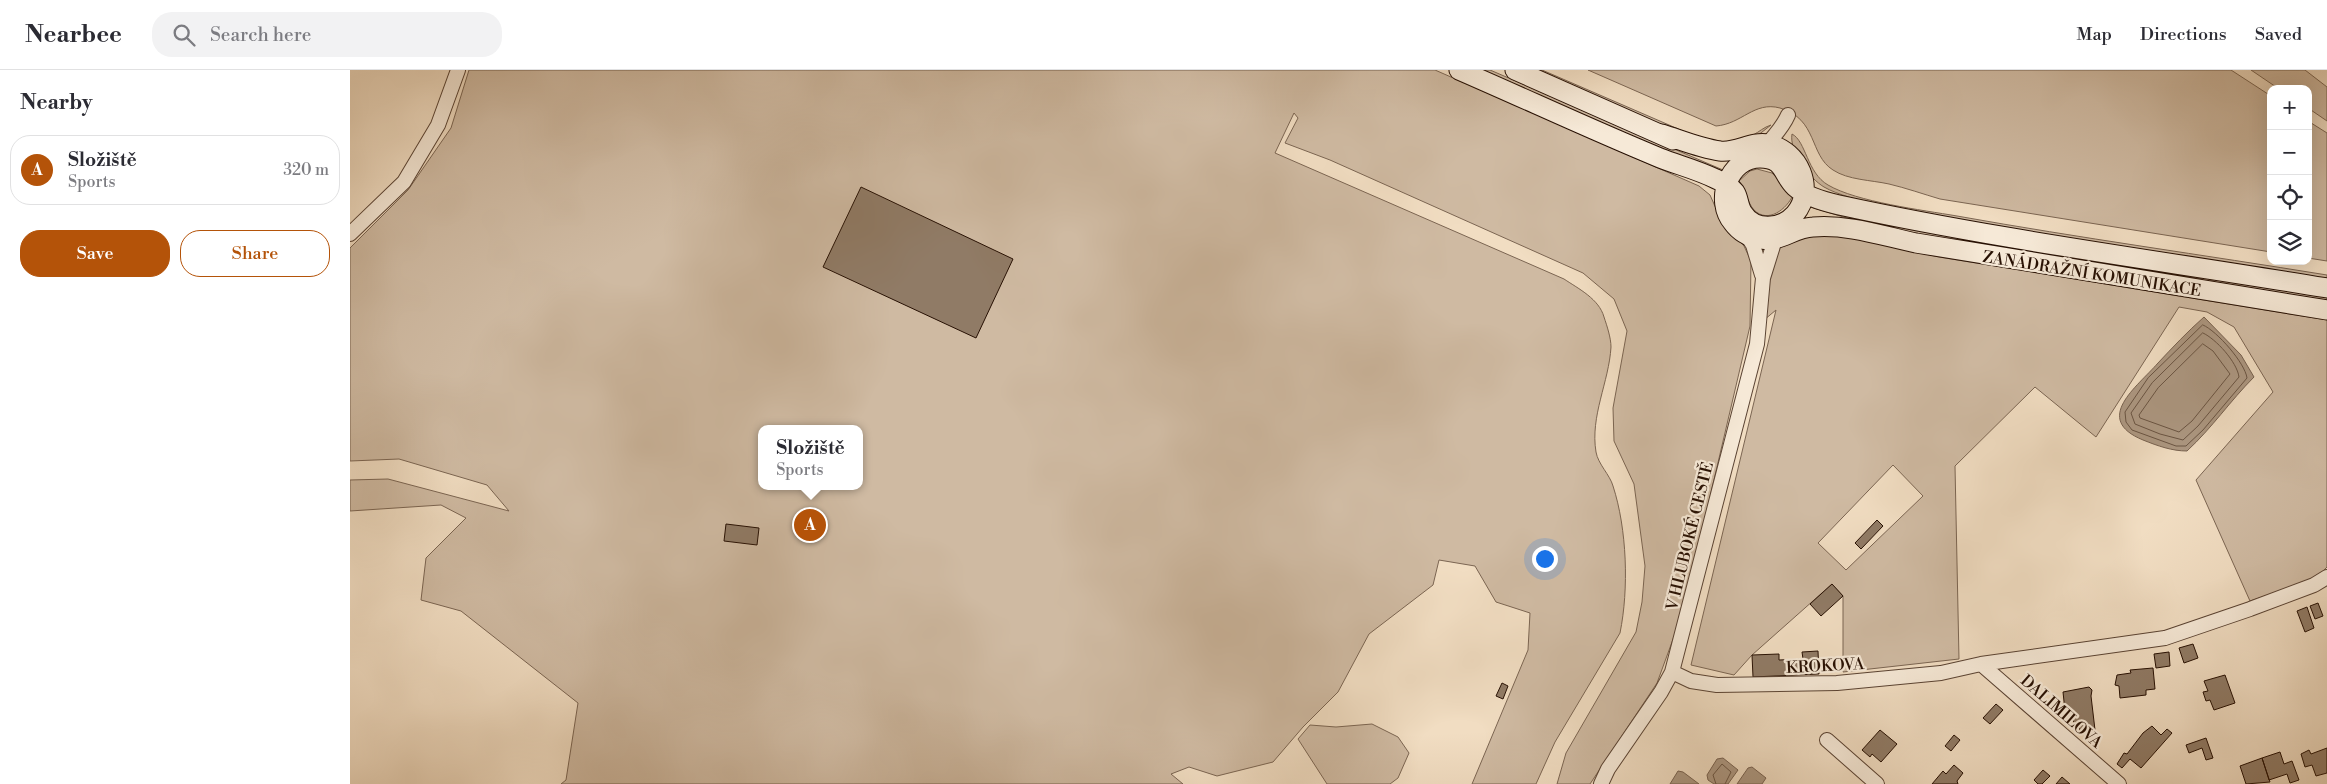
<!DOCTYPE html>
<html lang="en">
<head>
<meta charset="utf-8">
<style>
	body { margin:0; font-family:"Libre Bodoni",serif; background:#f2f2f3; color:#2b2b33 }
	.controls { position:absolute; right:15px; top:15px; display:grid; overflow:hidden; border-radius:10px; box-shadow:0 5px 20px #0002 }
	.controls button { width:45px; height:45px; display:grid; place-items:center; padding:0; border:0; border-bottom:1px solid #e1e1e2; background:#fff; color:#2b2b33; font:25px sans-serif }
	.you { position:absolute; left:1194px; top:488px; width:18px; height:18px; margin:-12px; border:4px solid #fff; border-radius:50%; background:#1a73e8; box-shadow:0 0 0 8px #1a73e833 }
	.badge { display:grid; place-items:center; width:32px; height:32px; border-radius:50%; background:#b45309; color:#fff; font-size:16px; font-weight:700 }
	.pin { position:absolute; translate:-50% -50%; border:2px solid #fff; box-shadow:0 1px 5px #0006 }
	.popup { position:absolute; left:408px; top:355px; width:105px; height:65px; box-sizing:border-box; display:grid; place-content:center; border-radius:10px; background:#fff; filter:drop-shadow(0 1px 4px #0005); font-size:16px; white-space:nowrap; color:#7c7c81 }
	.popup b { font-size:19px; color:#2b2b33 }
	.popup::after { content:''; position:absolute; left:50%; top:100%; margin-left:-10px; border:10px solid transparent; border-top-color:#fff }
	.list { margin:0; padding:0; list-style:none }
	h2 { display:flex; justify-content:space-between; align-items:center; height:65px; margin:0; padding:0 20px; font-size:21px }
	h2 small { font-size:16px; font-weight:400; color:#7c7c81 }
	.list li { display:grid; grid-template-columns:32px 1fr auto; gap:15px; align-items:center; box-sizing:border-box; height:70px; margin:0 10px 10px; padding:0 10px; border:1px solid #e1e1e2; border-radius:20px }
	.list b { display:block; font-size:19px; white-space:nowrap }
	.list p { margin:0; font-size:16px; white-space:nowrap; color:#7c7c81 }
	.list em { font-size:16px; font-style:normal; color:#7c7c81 }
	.actions { display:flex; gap:10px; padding:15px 20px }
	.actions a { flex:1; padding:11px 0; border:1px solid #b45309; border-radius:20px; text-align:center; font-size:18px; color:#b45309 }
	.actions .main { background:#b45309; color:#fff }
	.icon { flex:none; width:28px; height:28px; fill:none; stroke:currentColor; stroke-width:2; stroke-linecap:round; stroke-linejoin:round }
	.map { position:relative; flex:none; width:1977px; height:714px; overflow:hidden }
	header { display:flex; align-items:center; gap:30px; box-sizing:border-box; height:70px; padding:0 25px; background:#fff; border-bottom:1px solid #e1e1e2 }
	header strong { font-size:24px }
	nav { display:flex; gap:28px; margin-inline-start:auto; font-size:18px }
	.search { width:350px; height:45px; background:#f2f2f3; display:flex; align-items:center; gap:12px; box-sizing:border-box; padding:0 18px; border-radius:20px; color:#7c7c81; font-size:19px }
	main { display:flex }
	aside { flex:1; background:#fff }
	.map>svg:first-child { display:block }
</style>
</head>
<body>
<header>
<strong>Nearbee</strong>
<div class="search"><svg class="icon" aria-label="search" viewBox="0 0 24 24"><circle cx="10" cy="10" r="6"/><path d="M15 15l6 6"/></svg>Search here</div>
<nav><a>Map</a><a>Directions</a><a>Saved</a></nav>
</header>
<main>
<aside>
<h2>Nearby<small></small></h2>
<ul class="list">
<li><span class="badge">A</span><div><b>Složiště</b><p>Sports</p></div><em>320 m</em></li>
</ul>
<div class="actions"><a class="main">Save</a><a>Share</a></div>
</aside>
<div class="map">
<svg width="1977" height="714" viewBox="0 0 1977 714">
	<rect width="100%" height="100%" fill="#f1ddc2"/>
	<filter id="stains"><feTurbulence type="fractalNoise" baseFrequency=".004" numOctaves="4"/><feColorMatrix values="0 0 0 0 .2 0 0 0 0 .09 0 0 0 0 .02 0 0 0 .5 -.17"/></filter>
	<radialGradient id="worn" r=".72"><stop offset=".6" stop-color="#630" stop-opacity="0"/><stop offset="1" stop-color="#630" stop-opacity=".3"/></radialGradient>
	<path fill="#cfbaa2" stroke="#7b6552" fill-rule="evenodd" d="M119 0H1085L1349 116 1360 125 1372 152 1394 176 1401 191 1400 256 1333 542 1307 613 1240 714H1207L1216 683 1286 562 1292 532 1295 496 1284 414 1264 371 1263 338 1277 261 1264 229 1233 203 980 90 935 73 948 48 944 43 925 83 1214 209C1229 219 1249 229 1254 247 1257 256 1261 268 1261 277 1259 312 1240 346 1246 382 1248 394 1260 405 1263 416 1277 459 1279 519 1270 563L1205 672 1186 714H1122L1178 580 1180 543 1146 532 1125 496 1089 490 1083 515 1019 564 988 622 953 657 923 692 867 706 839 697 821 704 833 714H211L216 710 228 633 111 541 71 530 76 488 116 448 91 435 0 441V410L38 409 159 441 137 415 49 389 0 391V178L58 120 101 58ZM411 359H509V416H411Z
		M1126 0H1140L1373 100 1371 106Z
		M1184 0H1192L1356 71C1371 73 1389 72 1403 65 1409 62 1414 57 1421 55L1407 66 1378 75 1342 68Z
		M1238 0H1881L1921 26V182L1590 129C1573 124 1556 118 1539 114 1521 110 1498 110 1483 100 1459 85 1468 49 1430 38 1404 31 1392 54 1366 56Z
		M1901 0H1955L1977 17V51L1958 38V19H1929Z
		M1958 51 1977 63V191L1958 188Z
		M1442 64C1456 71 1457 103 1478 115 1507 132 1572 140 1607 146 1730 168 1854 185 1977 205V209C1850 189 1721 171 1595 147 1563 141 1500 132 1474 117 1459 108 1439 81 1442 64Z
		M1407 99 1422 103 1443 125C1437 139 1418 154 1404 140 1397 132 1396 120 1389 111L1400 101Z
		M1459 130 1977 226V232L1592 170 1510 152 1457 136Z
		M1485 164 1589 187 1977 250V497L1964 510 1900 531 1846 410 1923 322 1884 257 1857 242 1829 237 1746 367 1685 317 1605 396 1609 589 1493 602V526L1482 514 1402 585 1384 605 1341 595 1426 240 1414 250 1416 217 1427 178 1449 166ZM1543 395 1573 426 1496 500 1468 473Z
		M1022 654 1048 667 1059 683 1048 708 1040 714H977L948 669 960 655 986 657Z"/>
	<path fill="#ac9781" stroke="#77614f" d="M1854 247 1891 285 1904 307C1880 331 1862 358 1837 381 1822 381 1808 376 1793 370 1742 349 1787 317 1808 293 1823 277 1837 262 1854 247Z
		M1373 688 1388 700 1378 714H1364L1358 710 1357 705 1367 689Z
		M1402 697 1416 708 1412 714H1387L1398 698Z
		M1328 701 1333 702 1349 714H1320Z"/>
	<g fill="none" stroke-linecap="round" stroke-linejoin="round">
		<path stroke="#6a5442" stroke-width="1" d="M1853 255C1867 261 1895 293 1897 308L1853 360 1836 376H1826L1782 360 1776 352 1775 342 1798 308Z
			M1853 263C1866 269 1887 292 1889 307L1848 356 1833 370 1810 364 1785 354 1781 343 1802 313Z
			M1853 274 1863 281 1880 304 1842 351 1829 362 1790 348 1789 345 1808 318Z
			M1366 714 1363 705 1372 694 1381 702 1375 714"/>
	</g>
	<path fill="#907b66" stroke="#271003" d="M511 117 663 189 626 268 473 197Z
		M1527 450 1533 456 1511 479 1505 473Z
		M376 454 409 458 407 475 374 471Z
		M1482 514 1493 526 1471 546 1460 534Z
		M1968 533 1973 546 1965 549 1960 536Z
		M1957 537 1964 558 1955 562 1947 541Z
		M1843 574 1848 588 1834 593 1829 578Z
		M1468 581 1469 604 1403 607 1402 585 1429 584V590L1453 589 1452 582Z
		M1819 582 1820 596 1806 598 1804 584Z
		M1803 598 1805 619 1796 620V625L1770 628 1769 616 1765 615 1767 605 1781 603 1780 600Z
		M1875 605 1885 633 1864 640 1860 630 1856 631 1853 622 1858 621 1854 611Z
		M1152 613 1158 616 1153 629 1146 626Z
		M1739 617 1742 620 1741 626 1745 660 1730 662 1729 654 1724 655 1723 649 1716 650 1713 622Z
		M1646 634 1653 640 1640 654 1633 648Z
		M1802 656 1811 665 1817 659 1822 663 1791 698 1780 689 1772 698 1767 694 1774 683 1777 684 1793 663Z
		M1530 660 1547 674 1531 692 1522 684 1520 687 1512 680Z
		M1604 665 1610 670 1601 681 1595 676Z
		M1856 668 1863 688 1856 690 1852 678 1839 683 1836 675Z
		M1977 678V703L1966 706 1962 695 1955 697 1951 684 1959 680 1961 684Z
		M1930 682 1934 694 1942 691 1949 710 1940 713 1937 704 1919 710 1912 688Z
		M1912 688 1920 712 1896 714 1890 696Z
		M1604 695 1613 703 1607 711 1608 714H1582L1593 701 1596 704Z
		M1693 700 1700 706 1692 714H1688L1684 710Z
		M1712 707 1720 714H1706Z"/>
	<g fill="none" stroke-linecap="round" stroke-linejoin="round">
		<defs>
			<path id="street" d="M1412 80C1422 68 1432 59 1438 45
				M0 164 54 112 88 55 108 0
				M1396 164 1403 175 1412 205
				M1631 594 1769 714
				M1322 602 1341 611 1367 615 1487 613 1591 603 1631 594 1815 568 1900 539 1964 515 1977 507
				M1477 670 1527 714
				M1251 714 1258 699 1311 622 1322 602 1407 274 1413 208 1427 163"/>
			<path id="secondary" d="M1109 0C1176 29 1242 60 1310 88 1328 95 1348 100 1366 109 1373 112 1380 116 1385 122 1389 128 1388 136 1393 143 1404 161 1431 160 1445 144 1466 119 1449 80 1418 74 1401 71 1387 83 1370 81 1350 78 1331 70 1312 64
				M1165 0 1323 70
				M1977 218C1815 191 1650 170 1489 135 1476 132 1455 126 1445 117 1432 105 1435 88 1410 88 1378 88 1364 131 1383 153 1389 161 1399 167 1409 169 1432 173 1442 158 1463 157 1498 154 1533 166 1566 173L1977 240"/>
		</defs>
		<use href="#street" stroke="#5a4333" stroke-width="16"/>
		<use href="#secondary" stroke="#271003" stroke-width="21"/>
		<use href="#street" stroke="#f6e9d7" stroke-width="14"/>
		<use href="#secondary" stroke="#f6e9d7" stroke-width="19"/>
	</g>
	<g text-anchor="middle" stroke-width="4.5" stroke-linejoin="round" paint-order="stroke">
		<g font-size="16" fill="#271003" stroke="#f6e9d7">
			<text transform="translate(1742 203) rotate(9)" y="6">ZANÁDRAŽNÍ KOMUNIKACE</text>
			<text transform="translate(1339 466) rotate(-76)" y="6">V HLUBOKÉ CESTĚ</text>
			<text transform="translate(1475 595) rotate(-3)" y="6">KROKOVA</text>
			<text transform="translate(1712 641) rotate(41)" y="6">DALIMILOVA</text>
		</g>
	</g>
	<rect width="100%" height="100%" filter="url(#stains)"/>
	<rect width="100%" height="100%" fill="url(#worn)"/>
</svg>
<div class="controls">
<button>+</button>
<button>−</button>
<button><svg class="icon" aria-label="locate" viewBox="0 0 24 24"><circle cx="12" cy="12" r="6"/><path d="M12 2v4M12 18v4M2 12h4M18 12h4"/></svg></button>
<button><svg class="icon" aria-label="layers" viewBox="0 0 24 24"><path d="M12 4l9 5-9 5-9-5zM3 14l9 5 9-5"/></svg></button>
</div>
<div class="you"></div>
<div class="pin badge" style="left:460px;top:455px">A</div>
<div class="popup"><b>Složiště</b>Sports</div>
</div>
</main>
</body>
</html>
